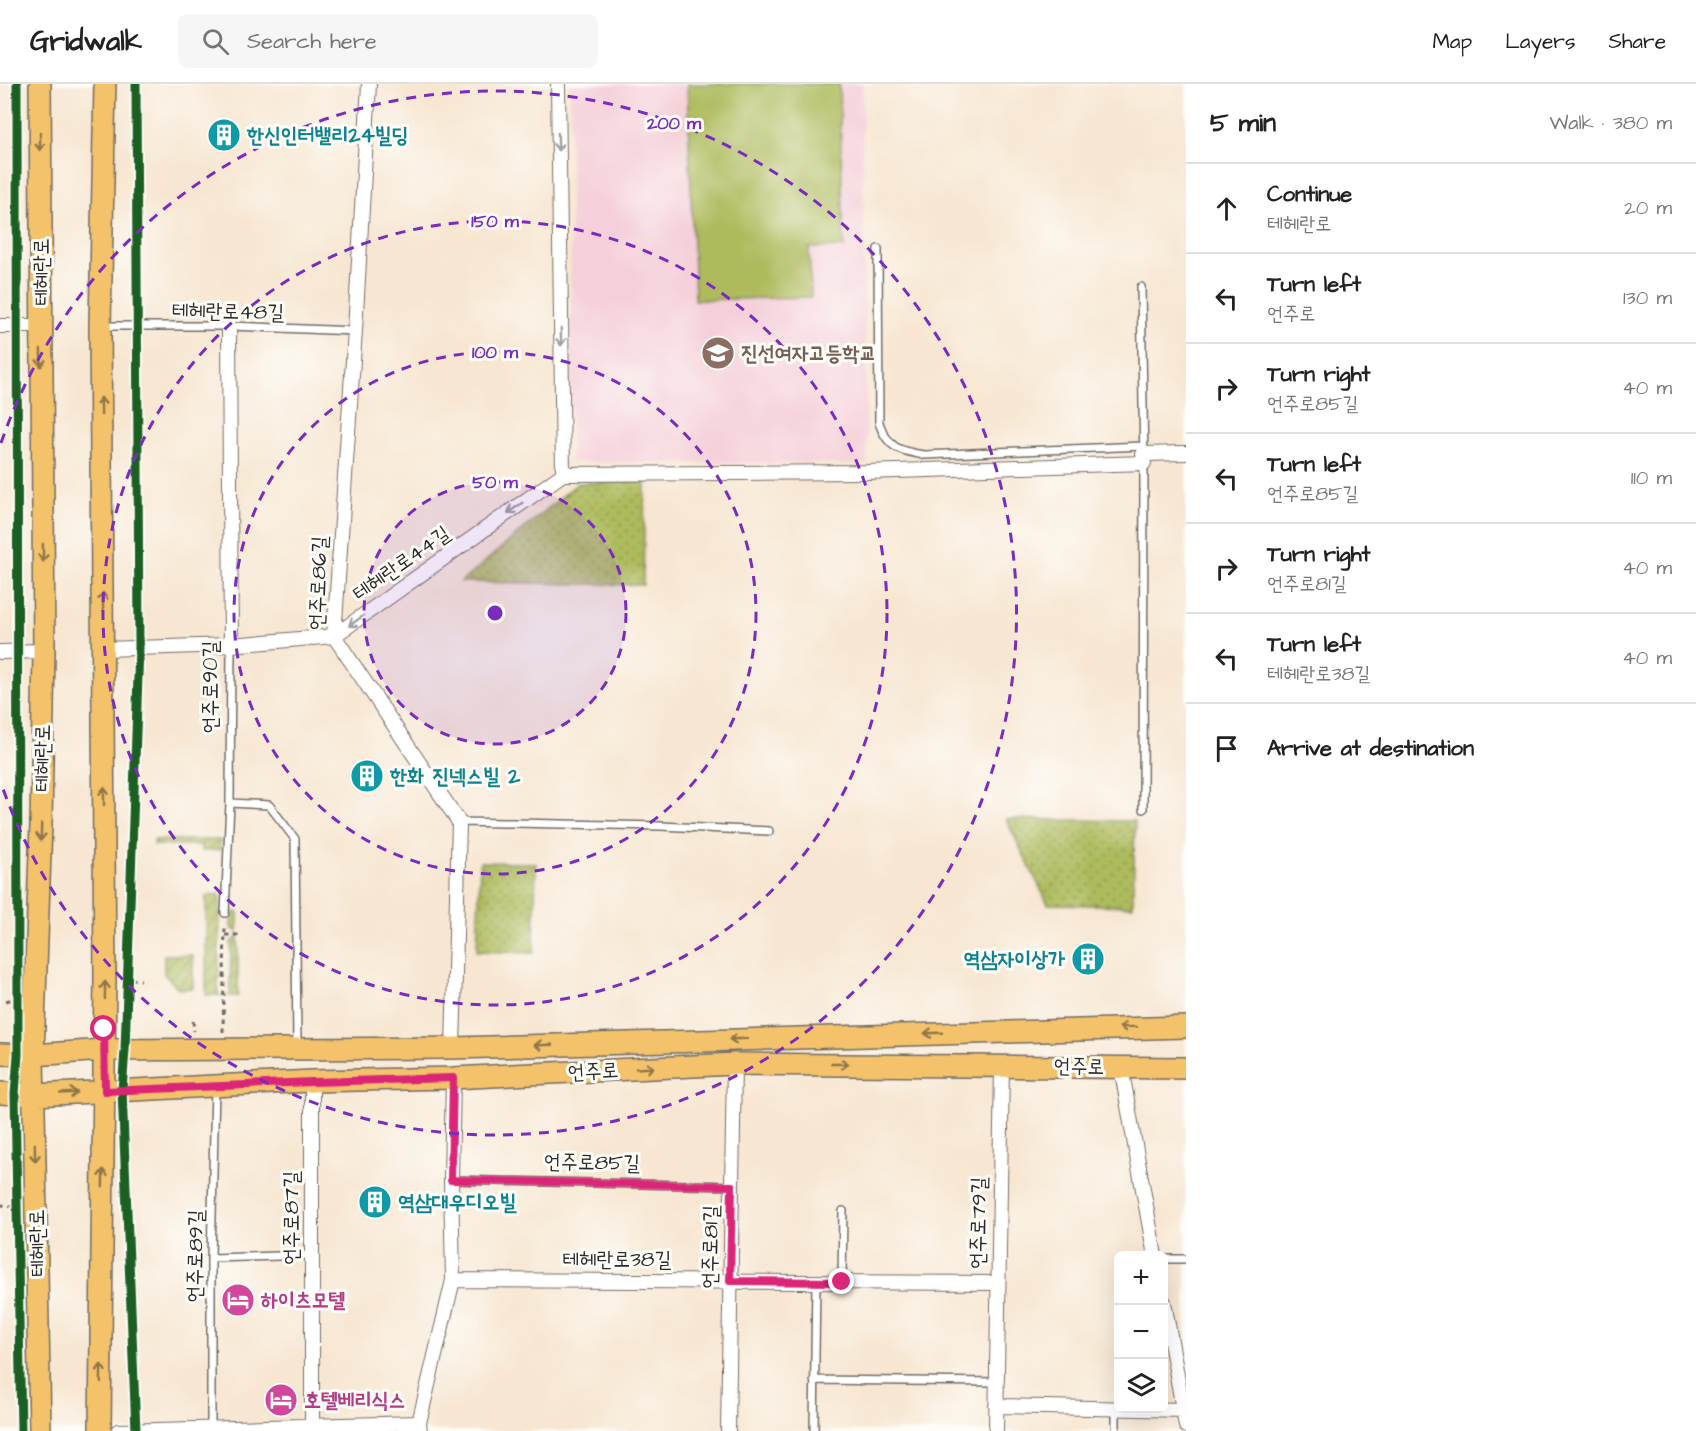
<!DOCTYPE html>
<html lang="en">
<head>
<meta charset="utf-8">
<style>
	body { margin:0; font-family:"Architects Daughter","Poor Story",sans-serif; background:#f6f6f6; color:#222 }
	.controls { position:absolute; right:18px; bottom:18px; display:grid; overflow:hidden; border-radius:9px; box-shadow:0 6px 24px #0002 }
	.controls button { width:54px; height:54px; display:grid; place-items:center; padding:0; border:0; border-bottom:2px solid #e0e0e0; background:#fff; color:#222; font:30px sans-serif }
	.stop { position:absolute; width:18px; height:18px; margin:-14px; border:4px solid #db2777; border-radius:50%; background:#fff }
	.stop.end { background:#db2777; border-color:#fff; box-shadow:0 2px 6px #0008 }
	.list { margin:0; padding:0; list-style:none }
	h2 { display:flex; justify-content:space-between; align-items:center; height:78px; margin:0; padding:0 24px; font-size:26px }
	h2 small { font-size:20px; font-weight:400; color:#767676 }
	.list li { display:grid; grid-template-columns:39px 1fr auto; gap:18px; align-items:center; box-sizing:border-box; height:90px; padding:0 24px; border-top:2px solid #e0e0e0 }
	.list b { display:block; font-size:22px; white-space:nowrap }
	.list p { margin:0; font-size:20px; white-space:nowrap; color:#767676 }
	.list em { font-size:20px; font-style:normal; color:#767676 }
	.icon { flex:none; width:33px; height:33px; fill:none; stroke:currentColor; stroke-width:2; stroke-linecap:round; stroke-linejoin:round }
	.map { position:relative; flex:none; width:1186px; height:1347px; overflow:hidden }
	header { display:flex; align-items:center; gap:36px; box-sizing:border-box; height:84px; padding:0 30px; background:#fff; border-bottom:2px solid #e0e0e0 }
	header strong { font-size:28px }
	nav { display:flex; gap:33px; margin-inline-start:auto; font-size:21px }
	.search { width:420px; height:54px; background:#f6f6f6; display:flex; align-items:center; gap:15px; box-sizing:border-box; padding:0 21px; border-radius:9px; color:#767676; font-size:22px }
	main { display:flex }
	aside { flex:1; background:#fff }
	.map>svg:first-child { display:block }
</style>
</head>
<body>
<header>
<strong>Gridwalk</strong>
<div class="search"><svg class="icon" aria-label="search" viewBox="0 0 24 24"><circle cx="10" cy="10" r="6"/><path d="M15 15l6 6"/></svg>Search here</div>
<nav><a>Map</a><a>Layers</a><a>Share</a></nav>
</header>
<main>
<div class="map">
<svg width="1186" height="1347" viewBox="0 0 1186 1347">
	<defs>
		<pattern id="park-dots" width="8" height="8" patternUnits="userSpaceOnUse" patternTransform="scale(1.5)"><rect width="8" height="8" fill="#adbb5d"/><path d="M2 2h.1M6 6h.1" fill="none" stroke="#8d984d" stroke-width="1.8" stroke-linecap="round"/></pattern>
		<pattern id="garden-furrows" width="10" height="10" patternUnits="userSpaceOnUse" patternTransform="scale(1.5)"><rect width="10" height="10" fill="#adbb5d"/><path d="M-1 1l2-2M0 10L10 0M9 11l2-2" fill="none" stroke="#8d984d"/></pattern>
	</defs>
	<rect width="100%" height="100%" fill="#fdfcf7"/>
	<filter id="ink" filterUnits="userSpaceOnUse"><feTurbulence type="fractalNoise" baseFrequency=".0167" numOctaves="2"/><feDisplacementMap in="SourceGraphic" scale="12" xChannelSelector="R" yChannelSelector="G"/><feConvolveMatrix kernelMatrix="1 2 1 2 8 2 1 2 1" color-interpolation-filters="sRGB"/></filter>
	<filter id="wash" filterUnits="userSpaceOnUse"><feTurbulence type="fractalNoise" baseFrequency=".008" numOctaves="4" result="noise"/><feDisplacementMap in="SourceGraphic" scale="24" xChannelSelector="R" yChannelSelector="G"/><feGaussianBlur stdDeviation="1.35" result="paint"/><feColorMatrix in="noise" values="0 0 0 0 0 0 0 0 0 0 0 0 0 0 0 0 0 1.4 0 .05"/><feComposite in="paint" operator="in"/></filter>
	<g filter="url(#wash)">
		<rect width="100%" height="100%" fill="#f7e6d1"/>
		<path fill="#f5cfd9" d="M570 0H862L867 380 571 378Z"/>
		<path fill="#adbb5d" stroke="#6c7344" stroke-width="1.5" d="M687 0H839L844 163 809 164 811 213 695 216Z"/>
		<path fill="url(#park-dots)" stroke="#6c7344" stroke-width="1.5" d="M645 398 643 501 461 498 578 399Z
			M1006 735 1135 737 1133 822 1048 820Z
			M480 778 536 779 534 869 477 867Z"/>
		<path fill="url(#garden-furrows)" stroke="#6c7344" stroke-width="1.5" fill-rule="evenodd" d="M154 756H220V766L201 767V761H154Z
			M220 810V829L238 828V912L206 911V812ZM220 830H231V844L237 847V854L231 858 230 912 218 911Z
			M164 871H193V904L179 905 164 890Z"/>
	</g>
	<g filter="url(#ink)">
		<g fill="none" stroke-linecap="round" stroke-linejoin="round">
			<defs>
				<path id="service" d="M878 165 879 339C888 364 899 367 924 371L1143 362
					M1141 203 1144 379 1143 725
					M103 242H229L355 247
					M230 719 269 721 295 755 297 961
					M459 738 660 742 769 747
					M225 829 230 719 231 561
					M451 1096 732 1102
					M211 1174 311 1171
					M1164 1175H1186
					M842 1198 843 1127
					M814 1296 997 1298
					M211 1343V1174L215 1004
					M814 1347 816 1197
					M1116 1347V1325"/>
				<path id="minor" d="M369 0 355 247 334 552 459 738 453 964
					M558 0 563 390
					M0 242H41
					M229 242 231 561
					M1143 370 1186 369
					M563 390 867 388 1144 379
					M104 565 231 561 334 552 563 390
					M0 568 44 567
					M1121 983 1155 1172
					M453 1196 997 1199
					M1164 1218 1186 1342
					M996 1322 1186 1326
					M312 1342V997
					M118 1347 419 1339
					M420 1347 419 1339 453 1196 451 1096 453 994
					M728 1347 734 980
					M996 1347 1002 982"/>
				<path id="primary" d="M0 970 33 971 104 966 453 964 1186 943
					M0 1009 34 1011 312 997 453 994 734 980 1186 984
					M40 1347 33 971 41 740 44 567 40 0
					M100 1347 105 892 100 242 105 0"/>
			</defs>
			<use href="#service" stroke="#726c65" stroke-width="10"/>
			<use href="#minor" stroke="#726c65" stroke-width="16"/>
			<use href="#primary" stroke="#726c65" stroke-width="24"/>
			<path stroke="#726c65" stroke-width="3" stroke-dasharray="4.5 4.5" stroke-linecap="butt" d="M225 851H240
				M122 894 141 896
				M6 917 16 914
				M193 937 194 947
				M223 948 225 841
				M0 1121 16 1122"/>
			<use href="#service" stroke="#fff" stroke-width="7"/>
			<use href="#minor" stroke="#fff" stroke-width="14"/>
			<use href="#primary" stroke="#f3c26a" stroke-width="21"/>
			<defs>
				<path id="cycleway" d="M17 0 18 971 15 1010 21 1347
					M136 0 139 563 125 966 122 1006 136 1347"/>
			</defs>
			<use href="#cycleway" stroke="#fdfcf7" stroke-width="13"/>
			<use href="#cycleway" stroke="#1b5e20" stroke-width="9"/>
		</g>
		<defs><path id="oneway-shaft" d="M-6 0H5M1.5-3L5.5 0L1.5 3" fill="none" stroke-width="1.6" stroke-linecap="round" stroke-linejoin="round" transform="scale(1.5)"/></defs>
		<g stroke="#8f764a">
			<use href="#oneway-shaft" transform="translate(40 58) rotate(90)"/>
			<use href="#oneway-shaft" transform="translate(41 274) rotate(89)"/>
			<use href="#oneway-shaft" transform="translate(101 322) rotate(-91)"/>
			<use href="#oneway-shaft" transform="translate(43 469) rotate(89)"/>
			<use href="#oneway-shaft" transform="translate(103 517) rotate(-91)"/>
			<use href="#oneway-shaft" transform="translate(104 712) rotate(-90)"/>
			<use href="#oneway-shaft" transform="translate(41 748) rotate(92)"/>
			<use href="#oneway-shaft" transform="translate(105 906) rotate(-89)"/>
			<use href="#oneway-shaft" transform="translate(1128 943) rotate(179)"/>
			<use href="#oneway-shaft" transform="translate(933 949) rotate(178)"/>
			<use href="#oneway-shaft" transform="translate(738 955) rotate(178)"/>
			<use href="#oneway-shaft" transform="translate(543 961) rotate(178)"/>
			<use href="#oneway-shaft" transform="translate(840 980)"/>
			<use href="#oneway-shaft" transform="translate(645 984) rotate(-3)"/>
			<use href="#oneway-shaft" transform="translate(69 1009) rotate(-3)"/>
			<use href="#oneway-shaft" transform="translate(35 1069) rotate(89)"/>
			<use href="#oneway-shaft" transform="translate(103 1094) rotate(-89)"/>
			<use href="#oneway-shaft" transform="translate(101 1289) rotate(-89)"/>
		</g>
		<g stroke="#a0a0a0">
			<use href="#oneway-shaft" transform="translate(558 58) rotate(89)"/>
			<use href="#oneway-shaft" transform="translate(561 253) rotate(89)"/>
			<use href="#oneway-shaft" transform="translate(515 424) rotate(145)"/>
			<use href="#oneway-shaft" transform="translate(356 537) rotate(145)"/>
		</g>
	</g>
	<g fill="none" stroke-linecap="round" stroke-linejoin="round" filter="url(#ink)">
		<path stroke="#db2777" stroke-width="8" d="M104 945 105 1007 312 998 453 994 451 1096 732 1102 730 1197 842 1198"/>
	</g>
	<circle cx="495" cy="529" r="131" fill="#7b2cbf" fill-opacity=".12"/>
	<g fill="none" stroke="#7b2cbf" stroke-width="3" stroke-dasharray="10 8">
		<circle cx="495" cy="529" r="131"/>
		<circle cx="495" cy="529" r="261"/>
		<circle cx="495" cy="529" r="392"/>
		<path d="M1 359A522 522 0 1 1 1 699"/>
	</g>
	<defs>
		<symbol id="building-disc" viewBox="-11 -11 22 22"><circle r="9.5" fill="#0f9aa8" stroke="#fdfcf7"/><path d="M-4-6H4V6H1V3H-1V6H-4ZM-2.5-4.3h1.7v1.8h-1.7ZM.8-4.3h1.7v1.8H.8ZM-2.5-1h1.7V.8h-1.7ZM.8-1h1.7V.8H.8Z" fill="#fff"/></symbol>
		<symbol id="school-disc" viewBox="-11 -11 22 22"><circle r="9.5" fill="#8d6e63" stroke="#fdfcf7"/><path d="M0-5L7-2L0 1L-7-2ZM-4 1L0 2.5L4 1V4Q0 6-4 4Z" fill="#fff"/></symbol>
		<symbol id="hotel-disc" viewBox="-11 -11 22 22"><circle r="9.5" fill="#d1479c" stroke="#fdfcf7"/><path d="M-6-4.5h1.5V1H6V5H4.5V3h-9V5H-6ZM-4 0a1.8 1.8 0 1 1 3.6 0ZM.5 0V-2.5h3Q6-2.5 6 0Z" fill="#fff"/></symbol>
	</defs>
	<g fill-rule="evenodd">
		<use href="#building-disc" x="205" y="32" width="38" height="38"/>
		<use href="#school-disc" x="699" y="250" width="38" height="38"/>
		<use href="#building-disc" x="348" y="673" width="38" height="38"/>
		<use href="#building-disc" x="1069" y="856" width="38" height="38"/>
		<use href="#building-disc" x="356" y="1099" width="38" height="38"/>
		<use href="#hotel-disc" x="219" y="1197" width="38" height="38"/>
		<use href="#hotel-disc" x="262" y="1297" width="38" height="38"/>
	</g>
	<g text-anchor="middle" stroke-width="6" stroke-linejoin="round" paint-order="stroke">
		<g font-size="21" font-weight="bold" fill="#0d838f" stroke="#fdfcf7" text-anchor="start">
			<text x="247" y="58">한신인터밸리24빌딩</text>
			<text x="390" y="699">한화 진넥스빌 2</text>
			<text x="1065" y="882" text-anchor="end">역삼자이상가</text>
			<text x="398" y="1125">역삼대우디오빌</text>
		</g>
		<g font-size="21" fill="#2b2b2b" stroke="#fdfcf7">
			<text transform="translate(41 188) rotate(-90)" y="7">테헤란로</text>
			<text transform="translate(228 227) rotate(1)" y="7">테헤란로48길</text>
			<text transform="translate(401 479) rotate(-35)" y="7">테헤란로44길</text>
			<text transform="translate(318 499) rotate(-88)" y="7">언주로86길</text>
			<text transform="translate(210 603) rotate(-90)" y="7">언주로90길</text>
			<text transform="translate(42 674) rotate(-89)" y="7">테헤란로</text>
			<text transform="translate(1079 982) rotate(1)" y="7">언주로</text>
			<text transform="translate(593 987) rotate(-3)" y="7">언주로</text>
			<text transform="translate(592 1078) rotate(1)" y="7">언주로85길</text>
			<text transform="translate(291 1134) rotate(-90)" y="7">언주로87길</text>
			<text transform="translate(978 1139) rotate(-89)" y="7">언주로79길</text>
			<text transform="translate(37 1159) rotate(-91)" y="7">테헤란로</text>
			<text transform="translate(710 1163) rotate(-89)" y="7">언주로81길</text>
			<text transform="translate(195 1172) rotate(-89)" y="7">언주로89길</text>
			<text x="617" y="1182">테헤란로38길</text>
		</g>
		<g font-size="21" font-weight="bold" fill="#785e54" stroke="#fdfcf7" text-anchor="start">
			<text x="741" y="276">진선여자고등학교</text>
		</g>
		<g font-size="21" font-weight="bold" fill="#b23c85" stroke="#fdfcf7" text-anchor="start">
			<text x="261" y="1223">하이츠모텔</text>
			<text x="304" y="1323">호텔베리식스</text>
		</g>
	</g>
	<circle cx="495" cy="529" r="9" fill="#7b2cbf" stroke="#fdfcf7" stroke-width="3"/>
	<g font-size="18" text-anchor="middle" font-weight="bold" fill="#7b2cbf" stroke="#fdfcf7" stroke-width="6" stroke-linejoin="round" paint-order="stroke">
		<text x="674" y="45">200 m</text>
		<text x="495" y="143">150 m</text>
		<text x="495" y="274">100 m</text>
		<text x="495" y="404">50 m</text>
	</g>
</svg>
<div class="controls">
<button>+</button>
<button>−</button>
<button><svg class="icon" aria-label="layers" viewBox="0 0 24 24"><path d="M12 4l9 5-9 5-9-5zM3 14l9 5 9-5"/></svg></button>
</div>
<div class="stop" style="left:104px;top:945px"></div>
<div class="stop end" style="left:842px;top:1198px"></div>
</div>
<aside>
<h2>5 min<small>Walk · 380 m</small></h2>
<ul class="list">
<li><svg class="icon" aria-label="ahead" viewBox="0 0 24 24"><path d="M12 20V5M6 11l6-6 6 6"/></svg><div><b>Continue</b><p>테헤란로</p></div><em>20 m</em></li>
<li><svg class="icon" aria-label="left" viewBox="0 0 24 24"><path d="M17 20v-9H6M10 6l-5 5 5 5"/></svg><div><b>Turn left</b><p>언주로</p></div><em>130 m</em></li>
<li><svg class="icon" aria-label="right" viewBox="0 0 24 24"><path d="M7 20v-9h11M14 6l5 5-5 5"/></svg><div><b>Turn right</b><p>언주로85길</p></div><em>40 m</em></li>
<li><svg class="icon" aria-label="left" viewBox="0 0 24 24"><path d="M17 20v-9H6M10 6l-5 5 5 5"/></svg><div><b>Turn left</b><p>언주로85길</p></div><em>110 m</em></li>
<li><svg class="icon" aria-label="right" viewBox="0 0 24 24"><path d="M7 20v-9h11M14 6l5 5-5 5"/></svg><div><b>Turn right</b><p>언주로81길</p></div><em>40 m</em></li>
<li><svg class="icon" aria-label="left" viewBox="0 0 24 24"><path d="M17 20v-9H6M10 6l-5 5 5 5"/></svg><div><b>Turn left</b><p>테헤란로38길</p></div><em>40 m</em></li>
<li><svg class="icon" aria-label="arrive" viewBox="0 0 24 24"><path d="M6 21V4h12l-3 4 3 4H6"/></svg><div><b>Arrive at destination</b></div></li>
</ul>
</aside>
</main>
</body>
</html>
